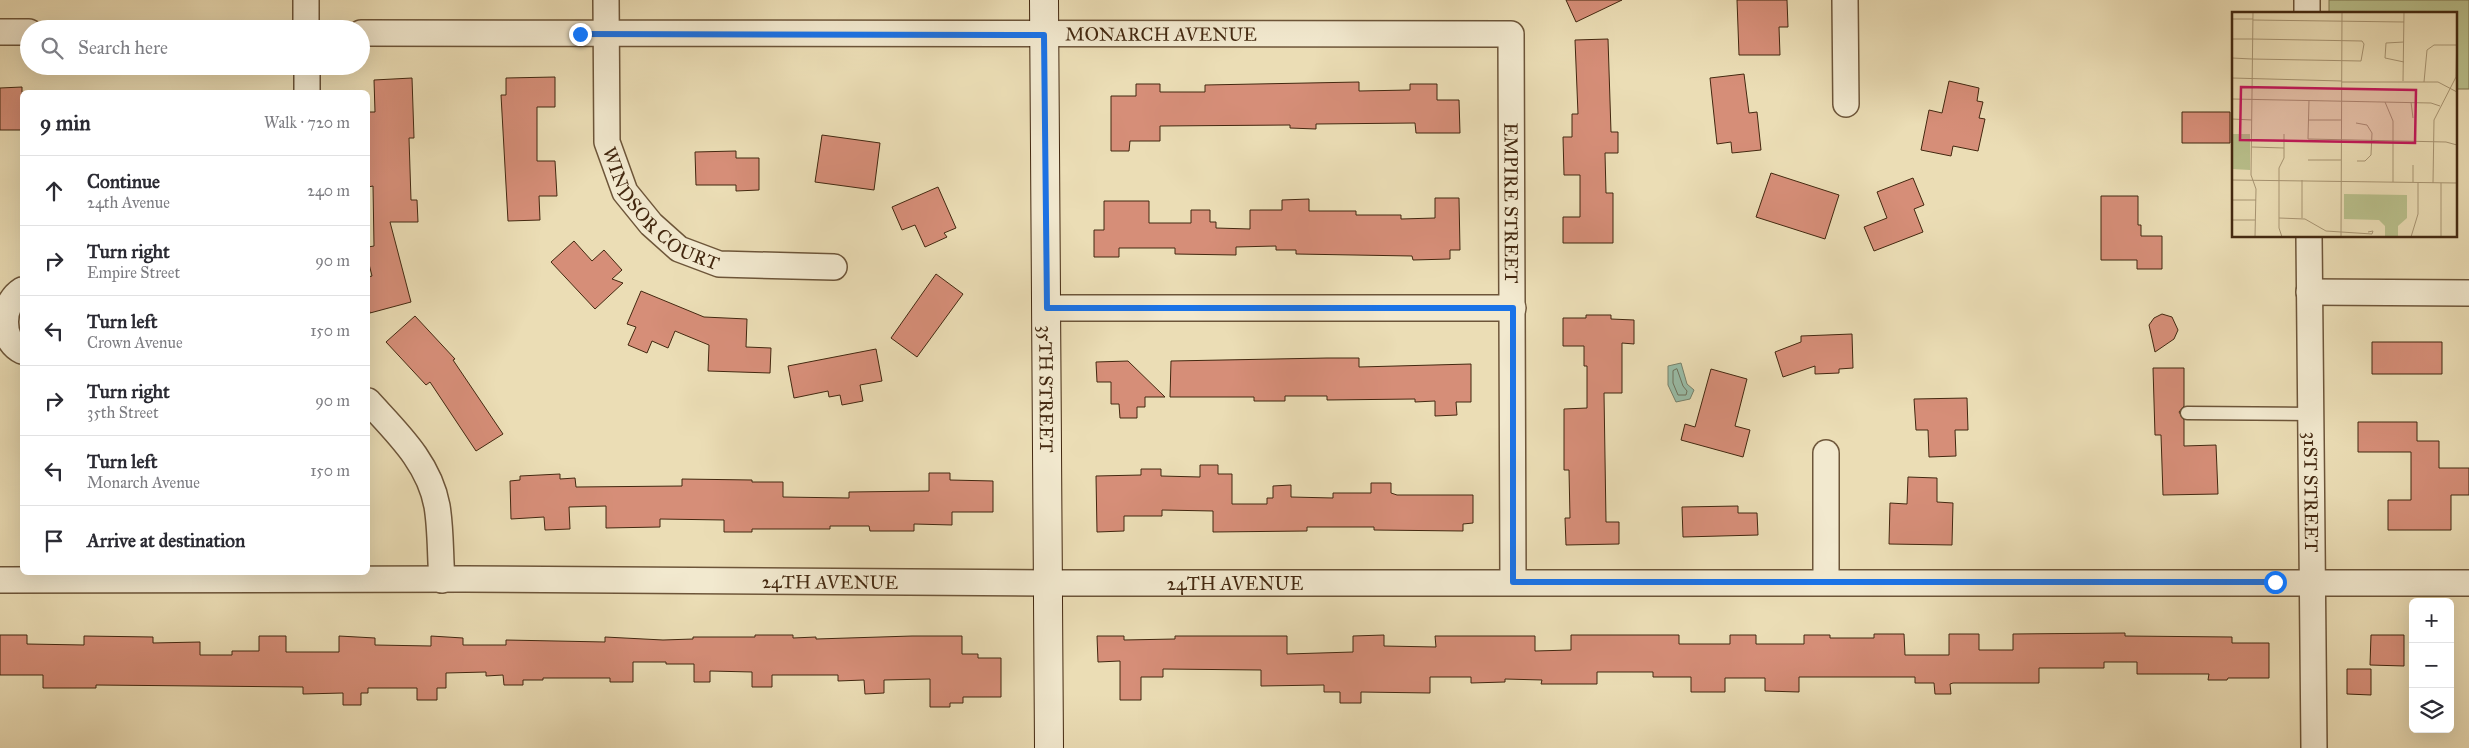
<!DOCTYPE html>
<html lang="en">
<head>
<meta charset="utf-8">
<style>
	body { margin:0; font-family:"IM FELL Great Primer",serif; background:#f2f2f3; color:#2b2b33 }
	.controls { position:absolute; right:15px; bottom:15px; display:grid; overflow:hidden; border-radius:8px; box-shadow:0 5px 20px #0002 }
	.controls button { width:45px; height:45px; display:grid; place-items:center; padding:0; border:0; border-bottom:1px solid #e1e1e2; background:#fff; color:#2b2b33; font:25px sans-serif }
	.stop { position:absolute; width:15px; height:15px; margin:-11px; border:4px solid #1a73e8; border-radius:50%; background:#fff }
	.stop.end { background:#1a73e8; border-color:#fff; box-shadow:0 1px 5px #0008 }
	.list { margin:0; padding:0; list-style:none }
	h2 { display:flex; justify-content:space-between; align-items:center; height:65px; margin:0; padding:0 20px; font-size:21px }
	h2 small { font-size:16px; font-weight:400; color:#7c7c81 }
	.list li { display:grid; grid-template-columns:32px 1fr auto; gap:15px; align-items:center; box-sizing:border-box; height:70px; padding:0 20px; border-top:1px solid #e1e1e2 }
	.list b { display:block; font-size:19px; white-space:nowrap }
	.list p { margin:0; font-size:16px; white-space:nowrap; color:#7c7c81 }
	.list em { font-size:16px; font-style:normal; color:#7c7c81 }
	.icon { flex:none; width:28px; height:28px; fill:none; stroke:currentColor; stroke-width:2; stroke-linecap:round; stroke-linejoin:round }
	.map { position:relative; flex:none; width:2469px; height:748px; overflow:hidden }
	.search { position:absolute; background:#fff; box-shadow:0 5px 20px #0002; left:20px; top:20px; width:350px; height:55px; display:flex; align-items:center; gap:12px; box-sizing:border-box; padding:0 18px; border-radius:28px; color:#7c7c81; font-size:19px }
	.panel { position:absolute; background:#fff; box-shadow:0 5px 20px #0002; left:20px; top:90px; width:350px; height:485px; border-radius:8px }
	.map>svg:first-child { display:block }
</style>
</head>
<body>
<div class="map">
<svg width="2469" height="748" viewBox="0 0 2469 748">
	<rect width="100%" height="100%" fill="#ebddb5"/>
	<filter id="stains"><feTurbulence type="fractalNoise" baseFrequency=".004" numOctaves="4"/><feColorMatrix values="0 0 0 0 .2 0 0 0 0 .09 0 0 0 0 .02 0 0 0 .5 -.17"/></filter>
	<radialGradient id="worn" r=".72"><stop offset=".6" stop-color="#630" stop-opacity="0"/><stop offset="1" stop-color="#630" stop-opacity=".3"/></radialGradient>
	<path fill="#b9c08c" stroke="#7e744e" d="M2329 0H2469V89H2455V14H2329Z"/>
	<path fill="#99bda8" stroke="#77816b" d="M1681 363 1687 384 1694 390 1690 399 1676 402 1668 385V366Z"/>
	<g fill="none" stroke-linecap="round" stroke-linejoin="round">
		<path stroke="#6e725c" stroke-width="1" d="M1677 369 1683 386 1687 391 1686 395H1678L1673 383V371Z"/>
	</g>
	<path fill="#d68e78" stroke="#432810" d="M1566 0H1622L1576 22Z
		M1737 0H1787L1788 27H1779L1780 55H1739Z
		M1608 39 1611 132H1618V153H1605L1606 193H1613V243H1563V217H1580V175H1564L1563 137H1572V114H1578L1575 40Z
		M1744 74 1749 113 1757 112 1761 150 1732 153 1731 142 1717 144 1710 78Z
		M555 77V107H537V161H555L557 196H539L540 220 508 221 501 95H506V78Z
		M412 78 414 138H409L411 200H417L418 222H390L411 302 370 313 368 304V277L372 276 368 260V247L374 246 373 186 368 187V112H375L374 80Z
		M1949 81 1979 88 1977 101 1983 102 1979 118 1985 119 1978 151 1953 146 1951 156 1921 150 1929 110 1942 113Z
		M1359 82V91L1410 90V84H1437V100H1459L1460 133H1416L1415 123 1316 124V129L1290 128V125L1160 126V141H1130L1129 151H1111V96H1136V84H1160V92H1205V85Z
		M22 87V130H0V88Z
		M2182 112H2230V143H2182Z
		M822 135 880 143 874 190 815 182Z
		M736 151V158H759V190L736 191V185H696L695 152Z
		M1771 173 1839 195 1825 239 1756 217Z
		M1913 178 1924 205 1914 209 1923 232 1874 251 1864 227 1887 218 1877 192Z
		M938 187 956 228 944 233 947 237 925 247 915 225 902 230 892 207Z
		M2101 196H2138V225H2141V236H2162V269H2137V260H2101Z
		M1435 198H1459L1460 250H1450V259L1413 260 1412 256 1296 254V250H1276V246L1236 247V255L1175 254V248H1119V257H1094V230H1104V201H1149V223H1191V210H1210V222H1216V228L1250 229V210H1282V200L1309 199V211H1356V215H1401V219L1435 218Z
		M574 241 592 261 604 250 622 270 612 279 623 283 595 309 551 262Z
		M936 274 963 294 917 357 891 338Z
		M641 291 704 317 747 319 746 347 771 348 770 373 708 371 709 345 675 331 668 348 652 341 647 353 628 345 636 327 627 324Z
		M2162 314 2172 317 2178 330 2174 339 2155 352 2149 325 2154 318Z
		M1586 315H1611V319L1634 320V344L1622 343V393H1604L1606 522H1619V544L1566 545 1565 518H1570L1569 470H1564V409L1587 408V366H1584V346H1563V318H1586Z
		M415 316 455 359 453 360 503 434 476 451 430 382 426 385 386 342Z
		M1852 334 1853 368 1839 369V373L1815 374V366L1783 377 1775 352 1801 342V336Z
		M2372 342H2442V374H2372Z
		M876 349 882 381 860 385 863 401 842 405 840 395 829 397 828 391 794 398 788 366Z
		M1327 358H1359V367L1471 364V402H1456L1457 415 1435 416V401L1415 402V399L1327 400V396H1285V401H1254V397H1170L1171 361Z
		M1128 361 1165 397H1145V407H1137V418H1120L1119 404H1111V382H1097L1096 362Z
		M2153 368H2184V406L2179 412 2184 420V446L2216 445 2218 494 2163 495 2161 435H2155Z
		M1711 369 1747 379 1735 426 1750 430 1743 457 1681 440 1685 424 1695 427Z
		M1967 398 1968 430H1955L1956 456 1929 457 1928 430H1916L1914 399Z
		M2358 422H2417V441H2439V468H2469V495H2451V530H2388V500H2411V452H2358Z
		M1200 465H1218V474H1232V504H1267V498H1273V486L1291 485V497L1333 498V493H1371V483H1391V493L1397 495H1473V523L1463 524V531L1374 530V527H1307V531L1213 532V511L1162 510V516H1124V531L1097 532 1096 476 1141 475V469H1161V476L1200 477Z
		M929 473H950V480L993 481V512H952V525L914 524V531H870L869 526H830V529H752V532H724V520L660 519V527L606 528V506L569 507 570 529 545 530 544 517 511 519 510 481 520 480V476L560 474V479L575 478 576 487 682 486V479L752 480V482H783V497L849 498V492L929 491Z
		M1908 477 1937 478V502L1953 503 1952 545 1889 544 1890 503 1907 504Z
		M1738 506V513H1757L1758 535 1683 537 1682 507Z
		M2125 633V636L2232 637V643H2269V678H2228L2227 680H2208L2209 674H2137V662H2104V668H2039V683H1953L1950 684 1951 694H1935L1934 683H1915V677H1799V692L1765 691V678H1725V692H1691V677H1653V672H1597V684H1541L1542 680 1505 679V682L1471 683V677H1430V693L1361 692V703H1340V692H1324V685L1261 686V670L1163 669V677H1141V700H1120V661L1098 662 1097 636H1124V640L1175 639V636H1287V654L1353 652V636L1384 635V646L1436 647 1435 636H1535V651L1571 650V635H1679V644H1730V635H1756V644H1804V635H1830V638H1874V634H1904L1905 655H1949V634H1979V650H2013V634Z
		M0 635H27V644L84 645V636L153 637V643L200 642V655H232V651H259V636H286V652H339V636L375 638V645L431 646V636L463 638V645H506V640L605 642V637L663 640 693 639V637H755V635H793V638L816 637V639L912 636H962V654H978V658H1001V697H963V703H950V707H930V679L884 680V693L865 694 864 680 838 681V675H772V687H752V672L710 671V682H694V664H666V662H633V682H610V678H543V680H523V685H504L503 675 486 676V672L446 673V688H437V700H417V688H368V693H361V705H343V693L303 694V687L96 685V688H43V675H0Z
		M2371 635H2404V666L2370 665Z
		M2347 669H2371V695L2347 694Z"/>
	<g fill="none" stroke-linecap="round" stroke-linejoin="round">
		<defs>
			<path id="lane" d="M2187 413 2311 414"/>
			<g id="street">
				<path d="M306 0V29"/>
				<path id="s1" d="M606 0 607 142 625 192 651 224 679 249 719 264 834 267"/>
				<path d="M1845 0 1846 104"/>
				<path d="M2307 0V14"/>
				<path d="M0 32H29"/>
				<path id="s2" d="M361 33 1511 34 1513 582"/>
				<path d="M307 66V92"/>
				<path id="s3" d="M2309 236 2314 748"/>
				<path d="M22 290C0 304 0 341 22 351"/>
				<path d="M2309 292 2469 293"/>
				<path d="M1047 308H1513"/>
				<path d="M368 401C396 432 429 462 437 506 441 530 440 555 442 580"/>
				<path d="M1826 453V582"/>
				<path id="s4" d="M0 580 465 579 1048 583H2469"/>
			</g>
			<g id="secondary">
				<path id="s5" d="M1044 0 1049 748"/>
			</g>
		</defs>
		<use href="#lane" stroke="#6d5539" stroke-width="15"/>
		<use href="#street" stroke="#6d5539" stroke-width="28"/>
		<use href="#secondary" stroke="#432810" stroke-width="30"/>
		<use href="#lane" stroke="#f2e9cf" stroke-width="12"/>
		<use href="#street" stroke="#f2e9cf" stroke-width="25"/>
		<use href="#secondary" stroke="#f2e9cf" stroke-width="28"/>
	</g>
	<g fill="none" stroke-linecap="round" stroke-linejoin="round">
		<path stroke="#1a73e8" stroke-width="6" d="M580 34 1044 35 1047 308H1513V582H2275"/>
	</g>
	<g text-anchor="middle" stroke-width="4.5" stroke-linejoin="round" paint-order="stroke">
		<g font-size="19" fill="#432810" stroke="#f2e9cf">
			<text dy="7" stroke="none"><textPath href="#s2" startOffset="800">MONARCH AVENUE</textPath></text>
			<text dy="7" stroke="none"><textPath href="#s1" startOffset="232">WINDSOR COURT</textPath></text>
			<text dy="7" stroke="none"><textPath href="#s2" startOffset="1319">EMPIRE STREET</textPath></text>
			<text dy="7" stroke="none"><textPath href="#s5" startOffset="389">35TH STREET</textPath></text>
			<text dy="7" stroke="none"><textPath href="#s3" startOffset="256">31ST STREET</textPath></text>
			<text dy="7" stroke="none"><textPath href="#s4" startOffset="830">24TH AVENUE</textPath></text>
			<text dy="7" stroke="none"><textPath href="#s4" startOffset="1235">24TH AVENUE</textPath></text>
		</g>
	</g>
	<g transform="translate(2232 12)">
		<rect width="225" height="225" fill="#ebddb5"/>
		<path d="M0 122H18V158L0 157ZM112 182 175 183V206L166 214V225H153V214L147 208 112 207Z" fill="#b9c08c"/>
		<path fill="none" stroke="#a89573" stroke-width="1" d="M21 0 19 163 24 177 23 225M0 7H21M21 8 172 10M0 27H20M0 46 20 47M20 47 129 49 132 32 130 29 20 27M172 50 153 46 154 31 172 30M0 66 110 69M171 69 172 0M110 70H206L225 80M192 70 195 38 202 33H225M0 87 199 91 208 94M77 88 76 127 214 130 225 133M153 90 161 109V170M179 90 181 106M0 107 20 108M76 108H109M124 111 135 113 140 121 139 143 133 149H125M20 135 52 136M76 148H109M0 168 225 171M181 170V153M201 171 202 108 224 65 225 17M0 188H24M47 206 73 207 94 219 140 222 141 219 136 220M70 206V168M0 208H23M50 225 47 216V156L52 146V122M109 225 110 0M179 225 186 202V171M209 225V171"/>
		<path fill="#c2185b" fill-opacity="0.15" stroke="#c2185b" stroke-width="2.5" d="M9 75 184 78 183 131 8 128Z"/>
		<rect width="225" height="225" fill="none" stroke="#432810" stroke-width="2.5"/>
	</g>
	<rect width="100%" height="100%" filter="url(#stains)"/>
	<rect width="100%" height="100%" fill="url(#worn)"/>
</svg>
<div class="controls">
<button>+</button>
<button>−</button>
<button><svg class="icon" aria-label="layers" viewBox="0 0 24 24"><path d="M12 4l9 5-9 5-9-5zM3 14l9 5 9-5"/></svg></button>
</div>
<div class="stop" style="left:2275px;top:582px"></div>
<div class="stop end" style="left:580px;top:34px"></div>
<div class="search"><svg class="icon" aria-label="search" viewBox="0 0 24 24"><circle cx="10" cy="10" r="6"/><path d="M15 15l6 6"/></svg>Search here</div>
<section class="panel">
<h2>9 min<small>Walk · 720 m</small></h2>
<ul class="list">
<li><svg class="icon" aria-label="ahead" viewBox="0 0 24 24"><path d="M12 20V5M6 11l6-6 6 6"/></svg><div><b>Continue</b><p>24th Avenue</p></div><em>240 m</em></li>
<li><svg class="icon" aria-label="right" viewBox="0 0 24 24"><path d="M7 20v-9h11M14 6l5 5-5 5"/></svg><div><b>Turn right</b><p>Empire Street</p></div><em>90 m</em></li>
<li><svg class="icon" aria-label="left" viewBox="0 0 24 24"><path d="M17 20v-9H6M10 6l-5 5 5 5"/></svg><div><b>Turn left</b><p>Crown Avenue</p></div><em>150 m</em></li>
<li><svg class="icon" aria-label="right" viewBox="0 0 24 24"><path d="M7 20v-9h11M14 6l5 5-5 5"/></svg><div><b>Turn right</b><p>35th Street</p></div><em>90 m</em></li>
<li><svg class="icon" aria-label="left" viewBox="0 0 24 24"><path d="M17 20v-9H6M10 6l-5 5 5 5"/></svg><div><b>Turn left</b><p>Monarch Avenue</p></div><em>150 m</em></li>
<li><svg class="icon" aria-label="arrive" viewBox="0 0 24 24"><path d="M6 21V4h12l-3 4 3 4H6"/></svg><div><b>Arrive at destination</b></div></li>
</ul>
</section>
</div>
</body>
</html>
